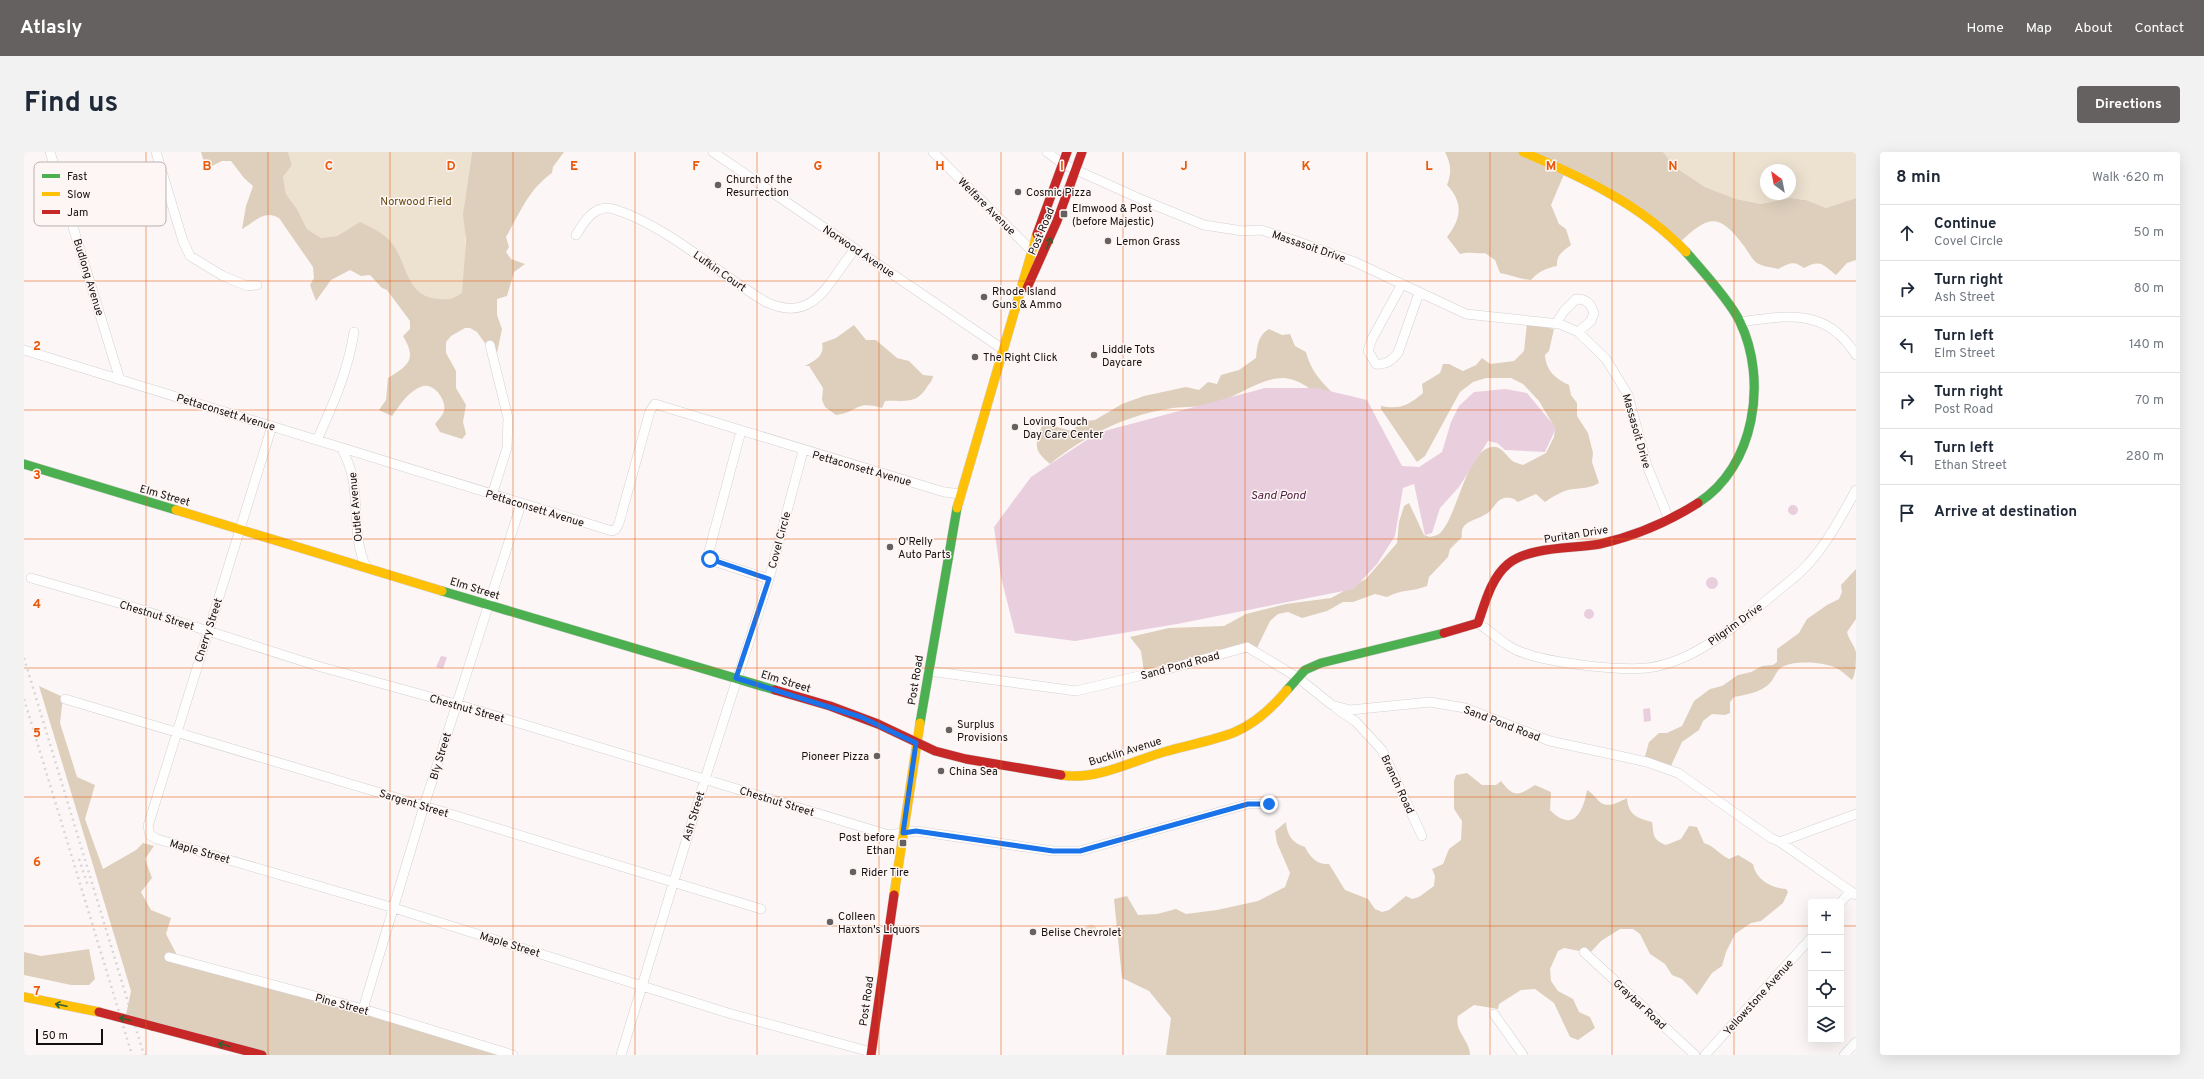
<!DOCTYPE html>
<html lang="en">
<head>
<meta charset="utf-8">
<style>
	body { margin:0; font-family:Overpass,sans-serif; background:#f2f2f3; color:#1f2937 }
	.controls { position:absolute; right:12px; bottom:12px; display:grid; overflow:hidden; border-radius:4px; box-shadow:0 4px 16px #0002 }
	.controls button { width:36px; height:36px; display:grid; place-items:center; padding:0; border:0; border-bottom:1px solid #e0e1e3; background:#fff; color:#1f2937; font:20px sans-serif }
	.compass { position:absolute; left:1736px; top:12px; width:36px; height:36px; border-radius:50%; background:#fff; box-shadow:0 4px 16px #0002; rotate:328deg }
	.scale { position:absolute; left:12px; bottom:10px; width:67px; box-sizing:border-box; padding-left:4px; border:2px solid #14100f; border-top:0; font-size:11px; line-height:14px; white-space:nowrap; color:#14100f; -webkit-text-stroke:3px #fef6f4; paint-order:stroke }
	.stop { position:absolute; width:12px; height:12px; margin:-9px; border:3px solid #1a73e8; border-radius:50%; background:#fff }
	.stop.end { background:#1a73e8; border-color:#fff; box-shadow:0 1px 4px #0008 }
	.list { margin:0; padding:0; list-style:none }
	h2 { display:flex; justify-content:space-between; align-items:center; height:52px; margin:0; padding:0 16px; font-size:17px }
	h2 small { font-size:13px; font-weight:400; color:#747a83 }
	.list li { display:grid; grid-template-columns:26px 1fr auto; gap:12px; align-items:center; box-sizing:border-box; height:56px; padding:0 16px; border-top:1px solid #e0e1e3 }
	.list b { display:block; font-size:15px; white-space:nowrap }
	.list p { margin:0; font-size:13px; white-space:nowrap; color:#747a83 }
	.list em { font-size:13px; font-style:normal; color:#747a83 }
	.icon { flex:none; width:22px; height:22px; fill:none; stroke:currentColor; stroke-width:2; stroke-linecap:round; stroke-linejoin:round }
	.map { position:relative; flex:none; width:1832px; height:903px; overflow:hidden; border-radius:4px }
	header { display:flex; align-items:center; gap:24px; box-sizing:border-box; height:56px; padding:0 20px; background:#656160; color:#fff }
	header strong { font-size:19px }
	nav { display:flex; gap:22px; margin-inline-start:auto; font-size:14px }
	.intro { display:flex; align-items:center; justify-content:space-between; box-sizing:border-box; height:96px; padding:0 24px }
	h1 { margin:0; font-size:28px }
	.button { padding:10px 18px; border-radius:4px; background:#656160; color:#fff; font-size:14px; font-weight:700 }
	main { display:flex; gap:24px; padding:0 24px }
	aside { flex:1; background:#fff; border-radius:4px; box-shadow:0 4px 16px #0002 }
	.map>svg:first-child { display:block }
</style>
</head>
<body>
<header>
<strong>Atlasly</strong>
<nav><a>Home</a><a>Map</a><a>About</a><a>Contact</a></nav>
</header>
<div class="intro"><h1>Find us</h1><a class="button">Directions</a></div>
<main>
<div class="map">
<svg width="1832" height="903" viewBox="0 0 1832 903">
	<rect width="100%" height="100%" fill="#fcf7f6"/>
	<path fill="#ede1d0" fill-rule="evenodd" d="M264 0H448L440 55 444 154 409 150 394 139 326 76 313 84 297 86 283 77 273 57 262 42 259 25 268 13Z
		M1639 0H1832V46L1802 56 1782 48 1766 46 1737 52 1712 47 1681 35 1651 15ZM1742 18H1766V42H1742Z
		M1061.5 778a5.5 5.5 0 1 1 11 0a5.5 5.5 0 1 1-11 0Z"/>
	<path fill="#ddcfbc" d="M177 0H264L268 13 259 25 262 42 273 57 283 77 297 86 313 84 336 70C347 75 359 81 367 90 384 111 381 145 415 147 426 148 429 147 438 141L442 89 439 62 448 0H540L529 15 528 21C504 38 496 61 482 85L485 95 482 100 487 107 501 112 490 120 483 144 473 147V163L478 177 473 201H468L453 180 446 176H441L427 184 422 190V201L432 219V236L442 253 439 270 442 282 438 287 416 280 411 272C414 268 419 263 420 259 423 248 410 231 399 234 384 239 376 253 368 264L355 258 362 248 364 226C385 213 393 208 379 184L386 177V169L363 138 358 136 346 123 337 124 326 118 307 128 292 149 286 133 290 126 289 115 255 66C240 57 231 70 218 77L222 54 229 34 220 26 207 9H198L182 17Z
		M1421 0H1639L1651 15 1681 35 1712 47 1737 52 1766 46 1782 48 1802 56 1832 46V108L1823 111 1812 123C1799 113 1797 107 1780 116 1770 108 1765 111 1754 117 1747 115 1739 115 1733 111 1728 108 1724 99 1720 94 1694 59 1684 64 1655 91L1630 72 1541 20 1527 53 1535 72 1542 77 1547 93C1539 99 1532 103 1533 114 1522 116 1514 120 1507 128 1495 127 1487 123 1476 121L1471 108 1461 101C1452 102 1445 99 1436 102L1423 85C1437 67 1440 51 1423 33 1428 20 1427 12 1421 0Z
		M1503 171 1530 177 1525 199 1521 203C1522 219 1532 227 1545 233L1547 243 1553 251V264L1564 281 1569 301 1568 310 1575 331C1566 336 1560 336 1550 337 1539 338 1530 344 1521 350L1512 342 1494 350C1490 346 1486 345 1480 346 1473 348 1470 355 1466 359 1456 369 1435 367 1438 385L1426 397 1424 405 1405 425 1403 434C1388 440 1378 437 1363 445L1351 442 1329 450H1319L1303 459 1278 466 1264 460 1254 462 1246 469 1232 498 1120 520 1117 499 1106 485 1145 476 1200 474 1222 462 1262 452 1307 446 1342 427 1373 391 1375 370 1380 354 1385 351 1400 383 1406 385C1410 384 1415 383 1417 380 1434 362 1443 297 1468 295 1478 293 1483 306 1490 310 1493 311 1496 312 1499 313L1522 301 1530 285 1531 276 1515 249 1499 232 1487 226H1462L1449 230 1436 240 1401 304 1393 310 1357 257V254C1376 258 1385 253 1399 241L1398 232 1416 221 1419 212H1425L1439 219 1452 213 1458 206 1466 212 1490 209 1500 199Z
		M830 173 842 188H852L873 206 885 209 899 223 909 224C908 230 906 230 903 235 892 253 881 248 861 249L858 256C831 248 835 260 812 263L801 255 798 248 799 236 785 214H781C791 208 801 204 798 191L812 186Z
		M1245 177 1258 183 1266 182 1271 194 1282 200C1285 212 1291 222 1299 231 1304 237 1308 239 1311 246 1293 246 1279 227 1260 226 1238 225 1210 247 1189 252 1174 256 1158 254 1143 257 1100 264 1059 285 1026 312 1010 298 1010 294 1018 274H1030L1047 279 1060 269 1071 268 1098 252 1120 244 1162 235 1175 238 1184 230 1193 232 1197 223 1215 218 1232 206C1233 194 1234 183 1245 177Z
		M1832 417V467L1823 480C1825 488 1830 493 1832 500 1832 509 1832 522 1828 528 1823 524 1816 517 1810 515 1798 510 1770 508 1758 515 1752 519 1751 525 1747 530 1737 541 1724 542 1710 545L1706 550V561L1701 563 1688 562 1679 569 1675 578 1658 590 1646 616 1620 608 1625 590 1635 581H1643L1658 574 1670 549 1686 537 1698 534 1714 523 1727 520 1738 514 1749 513 1753 510V497L1775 481 1783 467 1803 453 1815 447 1818 440 1817 433Z
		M15 534 39 545 36 571 53 625 71 633 61 667 79 717 112 698 119 691 130 694 121 707 128 726 117 740 127 758 147 766 142 782 154 805 476 903H238L102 863 107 839Z
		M1443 621 1458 633H1472L1477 629C1490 646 1494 644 1511 633L1527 640 1526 658C1549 681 1559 661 1563 638 1567 640 1570 644 1573 647 1581 658 1593 651 1603 646 1604 663 1613 666 1628 670 1630 682 1628 688 1642 693L1657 687 1665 674 1673 675 1680 691C1690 694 1695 702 1705 707L1714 703 1729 712C1732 728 1747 736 1762 737L1764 740 1759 751 1737 769 1727 771 1711 782 1702 800 1698 814 1688 821 1673 843 1658 827 1648 823 1641 812 1626 802 1616 782 1609 777H1596L1577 789 1566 801 1540 796 1534 799 1526 817 1527 829 1534 839 1549 847 1555 860 1566 865 1571 876 1554 888 1546 885 1530 851 1511 837 1497 838 1475 852 1474 857 1450 853 1434 864C1430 880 1446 888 1446 903H1142L1147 866 1125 839 1098 826 1090 747 1103 744 1114 763 1133 762 1152 757 1162 762 1193 758 1234 749 1261 735 1266 721 1253 691 1251 679 1262 670C1263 683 1268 691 1281 695 1286 705 1293 713 1305 712L1321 738 1344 747 1351 757 1358 760 1365 758 1382 744 1388 747 1395 745 1410 734 1411 724 1408 717 1419 712 1425 697 1437 688 1438 669 1430 657V629L1432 623Z
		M65 797 71 827 65 833H47L0 823V800L17 804Z"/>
	<path fill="#e9cede" d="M1241 236H1293L1343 248 1378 314 1395 315 1418 300 1427 270 1435 254 1450 240 1481 237 1503 241 1532 276 1521 300 1481 298 1473 291 1464 289 1435 335 1416 356 1408 381 1401 383 1390 332 1379 336 1371 384 1353 412 1330 437 1153 472 1051 489 991 481 977 425 970 375 1007 325 1073 281Z
		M1764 358a5 5 0 1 1 10 0a5 5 0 1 1-10 0Z
		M1682 431a6 6 0 1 1 12 0a6 6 0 1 1-12 0Z
		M1560 462a5 5 0 1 1 10 0a5 5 0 1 1-10 0Z
		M417 504 423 505 419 517 412 515Z
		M1626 556 1627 569 1620 570 1619 557Z"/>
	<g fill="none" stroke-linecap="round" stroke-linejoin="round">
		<defs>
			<path id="street" d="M26 0 96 228
				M132 0 159 89 166 104 199 124 223 134 233 133
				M689 0 980 198
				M909 0 1010 101
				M1023 0 1039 12 1121 49 1180 73 1219 79 1237 78 1269 88 1331 110 1442 162 1536 172 1554 180 1582 207 1604 243 1623 314 1645 367
				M552 83C559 72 567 57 582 56 589 55 599 61 606 63 656 85 695 122 742 150 791 173 805 128 831 97
				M1378 132 1348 187 1344 199 1352 212C1362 213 1367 209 1374 201L1395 141
				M1716 170C1764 163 1803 156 1832 203
				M1532 172 1540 159 1552 147C1563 147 1566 151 1570 161L1567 169 1554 180
				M466 193 484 266 483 296 468 343
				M0 198 588 379 592 377 595 371 626 259 631 252 920 340 937 342
				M248 274 124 674 126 683 133 687 370 756 704 861 847 900
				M717 279 684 403 689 409 745 427
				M293 288C309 253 324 219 330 180
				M317 296C341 335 324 376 342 415
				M7 426 112 456 297 515 432 552 865 683 892 679 1029 699H1056L1224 652H1245
				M1454 471C1469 481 1483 496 1500 501 1526 511 1595 519 1623 516 1669 511 1716 471 1750 442 1762 432 1776 422 1786 410 1805 388 1818 363 1832 338
				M905 519 1052 539 1144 517 1223 495 1273 525 1308 553 1326 558 1406 550 1441 556 1526 589 1623 610 1654 621 1747 686 1756 690 1832 662
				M41 547 400 654 737 757
				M1312 556 1332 570 1358 598 1398 684
				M1756 690 1832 743
				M1817 750 1827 739
				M1560 800 1671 903
				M145 805 339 857 489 903
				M339 857 400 654 497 352
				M1470 862 1499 903
				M597 903 681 627 745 427 779 299
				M1681 903 1787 786
				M1820 903 1832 890"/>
			<path id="fast" d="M1662 100C1677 117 1707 150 1716 170 1744 228 1731 315 1674 351
				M0 312 152 358
				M418 439 751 538
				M1263 538 1281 518 1297 511 1420 481
				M896 571 933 356"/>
			<path id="slow" d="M1499 0C1558 25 1618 53 1662 100
				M933 356 1013 82
				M152 358 418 439
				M1037 623C1072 629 1108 609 1140 600 1163 593 1189 589 1211 580 1232 571 1249 555 1263 538
				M870 743 896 571
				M0 845 75 860"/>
			<path id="jam" d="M1013 82 1043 0
				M1003 136 1033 69 1058 0
				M1420 481 1454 471C1461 451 1467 426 1484 412 1506 394 1549 397 1576 392 1611 384 1644 370 1674 351
				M751 538 806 554 854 572 911 599 942 607 1037 623
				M128 874 238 903
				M847 903 870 743"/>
		</defs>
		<use href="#street" stroke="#d5d0d0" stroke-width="10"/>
		<use href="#fast" stroke="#d5d0d0" stroke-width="10"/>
		<use href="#slow" stroke="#d5d0d0" stroke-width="10"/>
		<use href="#jam" stroke="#d5d0d0" stroke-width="10"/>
		<use href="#street" stroke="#fffefe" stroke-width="9"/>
		<use href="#fast" stroke="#4caf50" stroke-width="9"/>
		<use href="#slow" stroke="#ffc107" stroke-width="9"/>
		<use href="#jam" stroke="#c62828" stroke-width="9"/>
		<path stroke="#d7d6d6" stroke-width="2.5" stroke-dasharray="2 4" stroke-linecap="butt" d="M0 506 120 903
			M0 547 108 903
			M55 707 64 734"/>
		<defs>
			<path id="jam-bridge" d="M75 860 128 874"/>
		</defs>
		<use href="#jam-bridge" stroke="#d5d0d0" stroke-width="10" stroke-linecap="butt"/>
		<use href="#jam-bridge" stroke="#c62828" stroke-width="9"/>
	</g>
	<defs><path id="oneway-shaft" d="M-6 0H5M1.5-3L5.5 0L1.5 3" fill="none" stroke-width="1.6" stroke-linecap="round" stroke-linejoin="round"/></defs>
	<g stroke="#306030">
		<use href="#oneway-shaft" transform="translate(1025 91) rotate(-67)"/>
		<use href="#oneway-shaft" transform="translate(37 853) rotate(-168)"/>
		<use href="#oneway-shaft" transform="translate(101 867) rotate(-166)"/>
		<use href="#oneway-shaft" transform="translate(200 893) rotate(-166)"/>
	</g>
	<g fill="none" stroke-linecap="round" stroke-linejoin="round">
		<path stroke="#1a73e8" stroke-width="5" d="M686 407 745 427 712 526 837 565 892 591 879 681 892 679 1029 699H1056L1224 652H1245"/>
	</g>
	<path fill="none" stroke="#e8590c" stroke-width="1" stroke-opacity="0.55" d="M122 0V903M244 0V903M366 0V903M489 0V903M611 0V903M733 0V903M855 0V903M977 0V903M1099 0V903M1221 0V903M1343 0V903M1466 0V903M1588 0V903M1710 0V903M0 129H1832M0 258H1832M0 387H1832M0 516H1832M0 645H1832M0 774H1787M1817 774H1832"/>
	<g fill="#656160" stroke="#fef6f4" stroke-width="1.5">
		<circle cx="694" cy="33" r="4"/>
		<circle cx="994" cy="40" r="4"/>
		<rect x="1036" y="58" width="8" height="8" rx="2"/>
		<circle cx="1084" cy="89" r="4"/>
		<circle cx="960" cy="145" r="4"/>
		<circle cx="1070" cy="203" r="4"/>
		<circle cx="951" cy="205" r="4"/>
		<circle cx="991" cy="275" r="4"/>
		<circle cx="866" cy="395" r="4"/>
		<circle cx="925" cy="578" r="4"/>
		<circle cx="853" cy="604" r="4"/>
		<circle cx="917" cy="619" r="4"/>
		<rect x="875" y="687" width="8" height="8" rx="2"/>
		<circle cx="829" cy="720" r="4"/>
		<circle cx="806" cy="770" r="4"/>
		<circle cx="1009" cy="780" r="4"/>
	</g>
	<g text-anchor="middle" stroke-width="3" stroke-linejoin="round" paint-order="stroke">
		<g font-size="11" fill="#14100f" stroke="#fef6f4" text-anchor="start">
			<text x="702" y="31">Church of the<tspan x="702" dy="13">Resurrection</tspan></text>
			<text x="1002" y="44">Cosmic Pizza</text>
			<text x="1048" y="60">Elmwood &amp; Post<tspan x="1048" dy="13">(before Majestic)</tspan></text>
			<text x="1092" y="93">Lemon Grass</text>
			<text x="968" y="143">Rhode Island<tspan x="968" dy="13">Guns &amp; Ammo</tspan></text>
			<text x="1078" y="201">Liddle Tots<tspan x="1078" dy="13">Daycare</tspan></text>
			<text x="959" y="209">The Right Click</text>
			<text x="999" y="273">Loving Touch<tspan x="999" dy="13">Day Care Center</tspan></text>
			<text x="874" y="393">O'Relly<tspan x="874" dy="13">Auto Parts</tspan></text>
			<text x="933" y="576">Surplus<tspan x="933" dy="13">Provisions</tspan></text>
			<text x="845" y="608" text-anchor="end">Pioneer Pizza</text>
			<text x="925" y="623">China Sea</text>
			<text x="871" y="689" text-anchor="end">Post before<tspan x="871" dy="13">Ethan</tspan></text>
			<text x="837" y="724">Rider Tire</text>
			<text x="814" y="768">Colleen<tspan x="814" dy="13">Haxton's Liquors</tspan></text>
			<text x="1017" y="784">Belise Chevrolet</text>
		</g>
		<g font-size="11" fill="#66490e" stroke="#fef6f4">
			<text x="392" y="53">Norwood Field</text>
		</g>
		<g font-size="11" fill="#14100f" stroke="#fef6f4">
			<text transform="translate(963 54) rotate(45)" y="4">Welfare Avenue</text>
			<text transform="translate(1017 79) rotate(-67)" y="4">Post Road</text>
			<text transform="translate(1285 94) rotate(19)" y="4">Massasoit Drive</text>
			<text transform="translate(835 99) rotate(34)" y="4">Norwood Avenue</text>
			<text transform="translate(696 119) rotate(35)" y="4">Lufkin Court</text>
			<text transform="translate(65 125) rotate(73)" y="4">Budlong Avenue</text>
			<text transform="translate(202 260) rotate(17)" y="4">Pettaconsett Avenue</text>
			<text transform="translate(1613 279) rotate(74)" y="4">Massasoit Drive</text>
			<text transform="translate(838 316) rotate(16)" y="4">Pettaconsett Avenue</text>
			<text transform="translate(141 343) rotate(16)" y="4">Elm Street</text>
			<text transform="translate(331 355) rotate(-95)" y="4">Outlet Avenue</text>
			<text transform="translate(511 356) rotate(17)" y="4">Pettaconsett Avenue</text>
			<text transform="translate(1552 382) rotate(-9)" y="4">Puritan Drive</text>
			<text transform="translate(755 388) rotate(-75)" y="4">Covel Circle</text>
			<text transform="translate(451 436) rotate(17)" y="4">Elm Street</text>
			<text transform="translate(133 463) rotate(17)" y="4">Chestnut Street</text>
			<text transform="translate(1711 472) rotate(-36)" y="4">Pilgrim Drive</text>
			<text transform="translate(184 478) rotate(-72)" y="4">Cherry Street</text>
			<text transform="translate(1156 513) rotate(-15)" y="4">Sand Pond Road</text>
			<text transform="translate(891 528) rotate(-81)" y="4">Post Road</text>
			<text transform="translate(762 529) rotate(17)" y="4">Elm Street</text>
			<text transform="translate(443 556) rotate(16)" y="4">Chestnut Street</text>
			<text transform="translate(1478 571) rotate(21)" y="4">Sand Pond Road</text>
			<text transform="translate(1101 599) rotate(-17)" y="4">Bucklin Avenue</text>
			<text transform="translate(416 604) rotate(-73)" y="4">Bly Street</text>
			<text transform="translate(1374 632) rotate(65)" y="4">Branch Road</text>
			<text transform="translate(753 649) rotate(17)" y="4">Chestnut Street</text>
			<text transform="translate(390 651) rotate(17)" y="4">Sargent Street</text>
			<text transform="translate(669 664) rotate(-73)" y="4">Ash Street</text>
			<text transform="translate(176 699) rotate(16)" y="4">Maple Street</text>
			<text transform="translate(486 792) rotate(17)" y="4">Maple Street</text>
			<text transform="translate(1734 845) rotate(-48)" y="4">Yellowstone Avenue</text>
			<text transform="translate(842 849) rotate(-82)" y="4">Post Road</text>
			<text transform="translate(318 852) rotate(15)" y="4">Pine Street</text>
			<text transform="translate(1616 852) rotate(43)" y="4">Graybar Road</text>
		</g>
		<g font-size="12" font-style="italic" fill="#4e2141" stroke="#fef6f4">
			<text x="1254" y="347">Sand Pond</text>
		</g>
	</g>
	<rect x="10" y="10" width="132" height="64" rx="6" fill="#fef6f4" stroke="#b8b1af" stroke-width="1"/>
	<rect x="18" y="22" width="18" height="4" fill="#4caf50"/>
	<rect x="18" y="40" width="18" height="4" fill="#ffc107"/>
	<rect x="18" y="58" width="18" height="4" fill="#c62828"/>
	<g font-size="11" fill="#14100f">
		<text x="43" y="28">Fast</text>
		<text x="43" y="46">Slow</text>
		<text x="43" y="64">Jam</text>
	</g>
	<g font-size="13" text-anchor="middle" font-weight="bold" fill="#e8590c" stroke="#fef6f4" stroke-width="3" stroke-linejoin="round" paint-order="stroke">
		<text x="183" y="18">B</text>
		<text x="305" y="18">C</text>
		<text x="427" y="18">D</text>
		<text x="550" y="18">E</text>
		<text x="672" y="18">F</text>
		<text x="794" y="18">G</text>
		<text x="916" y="18">H</text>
		<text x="1038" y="18">I</text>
		<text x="1160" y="18">J</text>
		<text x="1282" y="18">K</text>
		<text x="1405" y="18">L</text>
		<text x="1527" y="18">M</text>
		<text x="1649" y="18">N</text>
		<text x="13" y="198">2</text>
		<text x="13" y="327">3</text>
		<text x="13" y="456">4</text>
		<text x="13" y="585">5</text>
		<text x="13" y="714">6</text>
		<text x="13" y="843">7</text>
	</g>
</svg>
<div class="controls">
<button>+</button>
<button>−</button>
<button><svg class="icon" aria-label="locate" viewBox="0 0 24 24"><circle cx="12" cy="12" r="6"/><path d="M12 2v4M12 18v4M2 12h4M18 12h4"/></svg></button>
<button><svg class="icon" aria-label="layers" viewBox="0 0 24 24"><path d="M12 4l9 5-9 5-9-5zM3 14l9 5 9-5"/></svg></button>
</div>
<svg class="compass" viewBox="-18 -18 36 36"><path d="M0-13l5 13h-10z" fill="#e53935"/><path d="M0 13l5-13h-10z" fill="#747a83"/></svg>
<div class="scale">50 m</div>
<div class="stop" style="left:686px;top:407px"></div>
<div class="stop end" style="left:1245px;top:652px"></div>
</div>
<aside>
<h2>8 min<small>Walk · 620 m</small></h2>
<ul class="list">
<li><svg class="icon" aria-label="ahead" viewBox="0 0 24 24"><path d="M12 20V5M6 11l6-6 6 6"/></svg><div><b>Continue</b><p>Covel Circle</p></div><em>50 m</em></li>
<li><svg class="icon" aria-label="right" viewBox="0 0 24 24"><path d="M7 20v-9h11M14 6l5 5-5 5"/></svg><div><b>Turn right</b><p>Ash Street</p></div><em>80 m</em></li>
<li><svg class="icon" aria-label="left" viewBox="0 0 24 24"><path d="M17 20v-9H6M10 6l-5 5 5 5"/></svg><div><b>Turn left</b><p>Elm Street</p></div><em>140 m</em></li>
<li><svg class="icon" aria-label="right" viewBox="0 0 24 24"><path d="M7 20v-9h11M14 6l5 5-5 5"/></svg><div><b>Turn right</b><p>Post Road</p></div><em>70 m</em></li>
<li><svg class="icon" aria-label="left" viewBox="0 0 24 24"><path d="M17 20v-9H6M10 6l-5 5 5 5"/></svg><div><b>Turn left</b><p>Ethan Street</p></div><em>280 m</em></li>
<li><svg class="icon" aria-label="arrive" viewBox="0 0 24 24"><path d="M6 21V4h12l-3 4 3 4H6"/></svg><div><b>Arrive at destination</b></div></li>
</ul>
</aside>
</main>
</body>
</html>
